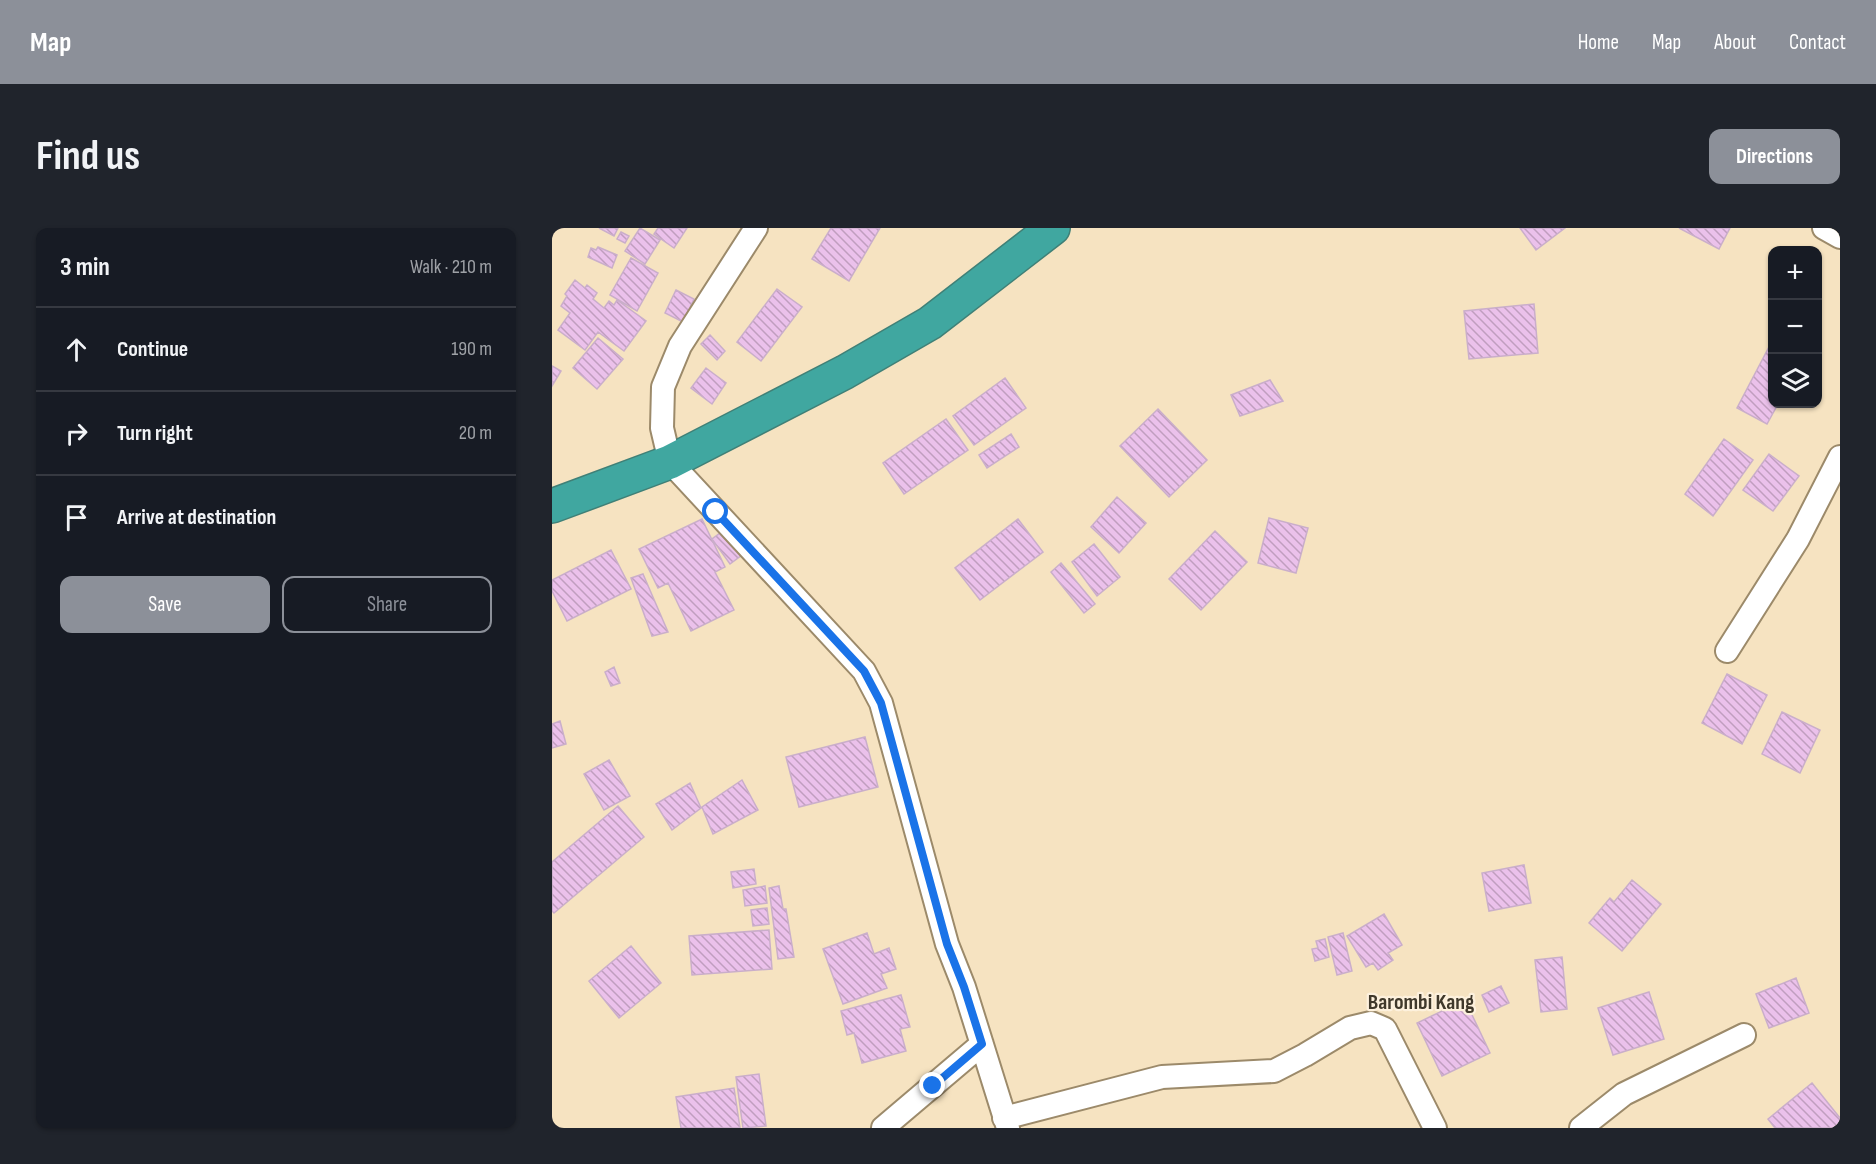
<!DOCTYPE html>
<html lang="en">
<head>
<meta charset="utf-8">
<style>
	body { margin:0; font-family:"Sofia Sans Condensed",sans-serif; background:#20242c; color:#f1f3f6 }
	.controls { position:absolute; right:18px; top:18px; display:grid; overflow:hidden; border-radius:12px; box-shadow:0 2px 4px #0004 }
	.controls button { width:54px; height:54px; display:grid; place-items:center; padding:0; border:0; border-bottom:2px solid #363941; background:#171b24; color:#f1f3f6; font:30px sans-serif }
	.stop { position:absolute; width:18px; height:18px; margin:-14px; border:4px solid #1a73e8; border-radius:50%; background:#fff }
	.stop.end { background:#1a73e8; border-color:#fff; box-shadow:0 2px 6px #0008 }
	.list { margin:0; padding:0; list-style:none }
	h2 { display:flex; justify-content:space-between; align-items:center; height:78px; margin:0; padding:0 24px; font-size:26px }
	h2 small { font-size:20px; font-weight:400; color:#9ea1a6 }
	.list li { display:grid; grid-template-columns:39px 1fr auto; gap:18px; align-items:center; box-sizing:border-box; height:84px; padding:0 24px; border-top:2px solid #363941 }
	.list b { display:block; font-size:22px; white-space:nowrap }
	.list em { font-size:20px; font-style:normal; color:#9ea1a6 }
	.actions { display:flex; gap:12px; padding:18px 24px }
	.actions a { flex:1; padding:14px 0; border:2px solid #8c9099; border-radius:12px; text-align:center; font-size:21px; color:#8c9099 }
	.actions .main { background:#8c9099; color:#fff }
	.icon { flex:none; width:33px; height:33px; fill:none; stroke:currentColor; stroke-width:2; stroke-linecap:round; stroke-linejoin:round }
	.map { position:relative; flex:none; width:1288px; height:900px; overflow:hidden; border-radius:12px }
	header { display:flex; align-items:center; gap:36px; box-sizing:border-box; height:84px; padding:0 30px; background:#8c9099; color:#fff }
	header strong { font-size:28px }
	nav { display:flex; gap:33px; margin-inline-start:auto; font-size:21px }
	.intro { display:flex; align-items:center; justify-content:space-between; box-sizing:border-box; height:144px; padding:0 36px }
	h1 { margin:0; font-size:42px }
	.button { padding:15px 27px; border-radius:12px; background:#8c9099; color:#fff; font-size:21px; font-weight:700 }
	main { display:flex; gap:36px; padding:0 36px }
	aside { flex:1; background:#171b24; border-radius:12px; box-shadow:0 2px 4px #0004 }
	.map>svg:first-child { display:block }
</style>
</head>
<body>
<header>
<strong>Map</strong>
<nav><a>Home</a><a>Map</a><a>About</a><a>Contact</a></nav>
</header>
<div class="intro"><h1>Find us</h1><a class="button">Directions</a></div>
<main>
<aside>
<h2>3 min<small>Walk · 210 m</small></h2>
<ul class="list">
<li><svg class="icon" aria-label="ahead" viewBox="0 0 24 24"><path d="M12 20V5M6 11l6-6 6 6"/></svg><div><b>Continue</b></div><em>190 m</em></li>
<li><svg class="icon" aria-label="right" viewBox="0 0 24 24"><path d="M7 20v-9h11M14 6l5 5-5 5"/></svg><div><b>Turn right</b></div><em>20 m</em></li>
<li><svg class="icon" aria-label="arrive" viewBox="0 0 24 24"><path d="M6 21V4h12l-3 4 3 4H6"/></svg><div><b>Arrive at destination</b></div></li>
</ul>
<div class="actions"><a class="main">Save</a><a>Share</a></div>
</aside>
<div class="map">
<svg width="1288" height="900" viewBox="0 0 1288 900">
	<defs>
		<pattern id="building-back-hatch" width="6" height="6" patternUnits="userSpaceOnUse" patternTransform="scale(1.5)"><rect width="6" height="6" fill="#ebc1eb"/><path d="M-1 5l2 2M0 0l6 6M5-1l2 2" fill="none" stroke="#c09ebf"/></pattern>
	</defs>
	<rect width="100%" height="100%" fill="#f6e3c1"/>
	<path fill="url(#building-back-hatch)" stroke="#caaeca" stroke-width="1.5" d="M47 0H66L62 8Z
		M88 0 108 12 93 36 73 23Z
		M106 0H135L122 20 102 6Z
		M279 0H328L297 53 260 31Z
		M968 0H1013L984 22Z
		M1127 0H1178L1167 21Z
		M69 4 77 8 73 15 65 11Z
		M46 19 65 27 60 40 36 29 39 20 44 22Z
		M79 30 106 45 85 83 58 67Z
		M23 52 33 60 35 57 45 65 41 71 52 80 57 73 62 77 65 72 94 93 72 123 46 104 33 122 6 102 18 85 9 78 15 68 13 66Z
		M225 61 250 79 209 133 185 114Z
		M124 62 142 71 131 94 113 85Z
		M982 76 986 125 917 131 912 83Z
		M158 107 173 123 165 132 149 116Z
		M46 110 71 131 45 161 21 140Z
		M1218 117 1220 119V176H1226L1215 196 1185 180Z
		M0 138 9 143 0 158Z
		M154 140 174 155 160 176 139 160Z
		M453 150 474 180 422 217 401 188Z
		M718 152 731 173 688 188 679 167Z
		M606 181 655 232 617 269 568 218Z
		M394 191 416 222 352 266 331 235Z
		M459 206 467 219 435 240 427 227Z
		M1172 211 1201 232 1161 288 1133 266Z
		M1217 226 1247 248 1221 283 1191 262Z
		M565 269 594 295 567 325 539 299Z
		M717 290 756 300 744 345 706 335Z
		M150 291 173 339 163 344 182 382 139 403 116 355 106 360 87 321Z
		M466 291 491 324 428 372 403 340Z
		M172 302 190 327 178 336 160 311Z
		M663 303 695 334 649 382 617 351Z
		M542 316 568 349 545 368 520 334Z
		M59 322 79 361 15 393 0 363V352Z
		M509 335 543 376 532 385 499 344Z
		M91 346 116 404 100 408 79 350Z
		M62 439 68 455 59 458 53 444Z
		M1175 446 1215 467 1190 516 1150 495Z
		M1230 484 1268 502 1248 545 1210 526Z
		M8 493 14 516 0 520V496Z
		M313 509 326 559 247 579 234 529Z
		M57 532 78 568 52 582 32 546Z
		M190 552 206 582 161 606 150 579Z
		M138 555 149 580 120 602 104 576Z
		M66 578 92 609 2 685 0 683V634Z
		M972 637 979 675 937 683 930 645Z
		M202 641 204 656 181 660 179 644Z
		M1080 652 1109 676 1070 723 1037 695 1058 670 1062 674Z
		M213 658 215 675 193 678 191 662Z
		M227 658 231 681H234L242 729 226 731 217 660Z
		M215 680 217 696 201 698 199 682Z
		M832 686 850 717 836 725 841 732 826 742 821 735 814 739 795 708Z
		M217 702 220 741 140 747 137 708Z
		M315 705 322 726 337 720 344 741 329 746 335 760 291 776 271 721Z
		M791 705 800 743 785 747 776 709Z
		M773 711 777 729 763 733 760 721 766 720 764 713Z
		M79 718 109 755 67 790 37 753Z
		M1010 729 1015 781 989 784 983 732Z
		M1244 750 1257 785 1217 800 1204 766Z
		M949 758 957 775 937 784 930 767Z
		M1097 764 1112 811 1061 827 1046 780Z
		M349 767 358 799 348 801 354 823 310 835 302 805 295 807 289 783Z
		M913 772 938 825 890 848 865 795Z
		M207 846 214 898 191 900 184 849Z
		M1260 855 1288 890V898L1285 900H1223L1216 891Z
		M182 860 188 900H129L124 869Z"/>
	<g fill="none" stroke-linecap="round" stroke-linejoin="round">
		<defs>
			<path id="street" d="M204 0 128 118 111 159 110 200 118 234 312 443 329 475 395 716 412 759 456 900
				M1272 0 1288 9
				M1175 423 1246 311 1288 229
				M452 890 610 849 722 843 753 827 798 800 819 795 833 801 883 900
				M331 900 430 816
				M1029 900 1072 866 1192 807"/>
			<path id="highway" d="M0 278 118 234 293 144 378 95 501 0"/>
		</defs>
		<use href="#street" stroke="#9c8a6a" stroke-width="26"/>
		<use href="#highway" stroke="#408077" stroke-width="36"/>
		<use href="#street" stroke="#fff" stroke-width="22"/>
		<use href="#highway" stroke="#40a7a0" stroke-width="33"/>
	</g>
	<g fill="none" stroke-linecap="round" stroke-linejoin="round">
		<path stroke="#1a73e8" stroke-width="8" d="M164 284 312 443 329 475 395 716 412 759 430 816 381 858"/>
	</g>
	<g text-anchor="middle" stroke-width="4.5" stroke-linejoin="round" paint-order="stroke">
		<g font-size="22" font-weight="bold" fill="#40392b" stroke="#fdf1dd">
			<text x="869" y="781">Barombi Kang</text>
		</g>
	</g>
</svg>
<div class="controls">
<button>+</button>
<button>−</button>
<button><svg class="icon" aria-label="layers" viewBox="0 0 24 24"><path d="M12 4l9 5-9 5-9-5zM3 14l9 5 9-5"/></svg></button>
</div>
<div class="stop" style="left:164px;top:284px"></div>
<div class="stop end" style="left:381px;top:858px"></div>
</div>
</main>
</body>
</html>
